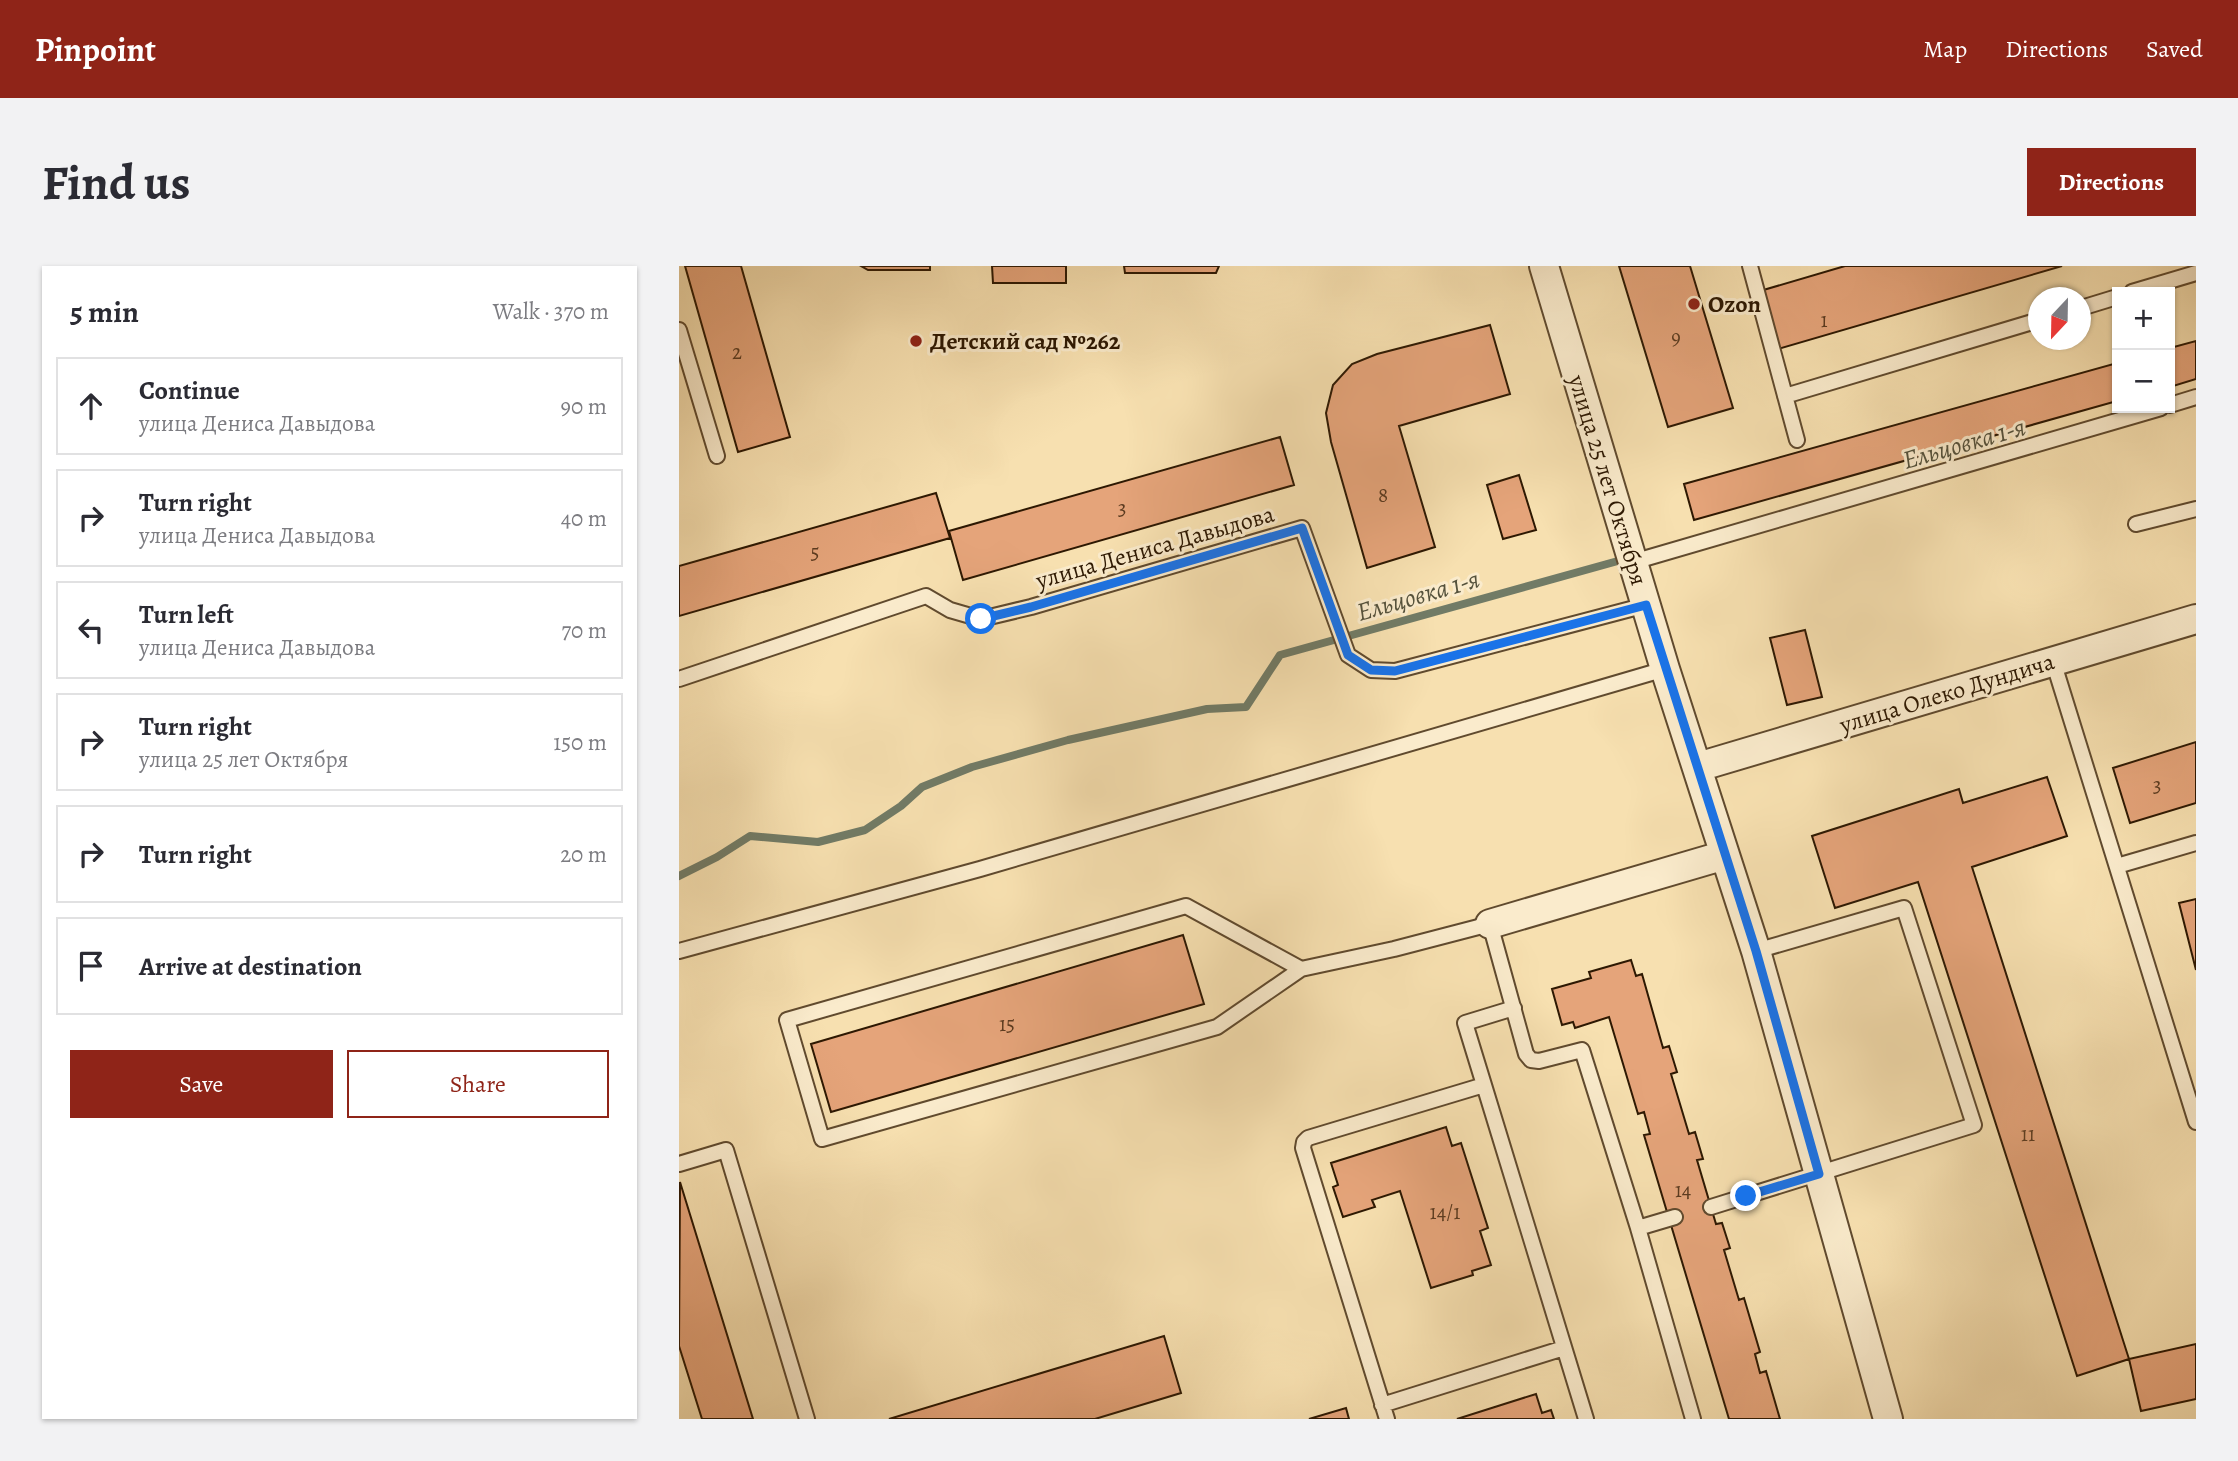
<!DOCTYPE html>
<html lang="en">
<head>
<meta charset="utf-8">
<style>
	body { margin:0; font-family:Alegreya,serif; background:#f2f2f3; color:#2b2b33 }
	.controls { position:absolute; right:21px; top:21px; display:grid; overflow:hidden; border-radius:0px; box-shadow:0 2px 5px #0004 }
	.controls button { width:63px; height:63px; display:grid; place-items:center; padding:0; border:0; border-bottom:2px solid #e1e1e2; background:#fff; color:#2b2b33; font:35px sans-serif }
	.compass { position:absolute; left:1349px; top:21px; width:63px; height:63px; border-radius:50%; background:#fff; box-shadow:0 2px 5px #0004; rotate:202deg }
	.stop { position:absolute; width:21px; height:21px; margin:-16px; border:5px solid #1a73e8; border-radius:50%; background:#fff }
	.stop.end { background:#1a73e8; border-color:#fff; box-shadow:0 2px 7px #0008 }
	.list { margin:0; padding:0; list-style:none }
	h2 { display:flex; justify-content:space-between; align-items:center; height:91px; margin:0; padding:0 28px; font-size:30px }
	h2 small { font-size:23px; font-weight:400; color:#7c7c81 }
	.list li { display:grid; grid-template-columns:46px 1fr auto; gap:21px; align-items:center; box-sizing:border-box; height:98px; margin:0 14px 14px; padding:0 14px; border:2px solid #e1e1e2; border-radius:0px }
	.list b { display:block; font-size:26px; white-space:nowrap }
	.list p { margin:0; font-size:23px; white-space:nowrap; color:#7c7c81 }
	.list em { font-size:23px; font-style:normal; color:#7c7c81 }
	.actions { display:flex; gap:14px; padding:21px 28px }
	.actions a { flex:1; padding:16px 0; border:2px solid #8f2418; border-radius:0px; text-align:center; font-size:24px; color:#8f2418 }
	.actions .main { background:#8f2418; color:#fff }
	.icon { flex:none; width:38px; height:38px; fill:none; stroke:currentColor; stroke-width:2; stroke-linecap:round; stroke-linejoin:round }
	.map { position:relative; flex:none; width:1517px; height:1153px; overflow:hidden; border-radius:0px }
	header { display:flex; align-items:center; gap:42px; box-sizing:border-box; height:98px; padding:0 35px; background:#8f2418; color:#fff }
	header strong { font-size:33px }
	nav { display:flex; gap:38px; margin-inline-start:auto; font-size:24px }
	.intro { display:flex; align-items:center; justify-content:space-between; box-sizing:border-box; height:168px; padding:0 42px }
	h1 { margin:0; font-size:49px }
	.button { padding:18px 32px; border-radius:0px; background:#8f2418; color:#fff; font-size:24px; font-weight:700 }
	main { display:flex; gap:42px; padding:0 42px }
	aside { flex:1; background:#fff; border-radius:0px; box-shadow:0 2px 5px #0004 }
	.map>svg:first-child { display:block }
</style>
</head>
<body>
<header>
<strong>Pinpoint</strong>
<nav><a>Map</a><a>Directions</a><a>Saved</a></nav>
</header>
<div class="intro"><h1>Find us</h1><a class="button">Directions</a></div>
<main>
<aside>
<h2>5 min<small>Walk · 370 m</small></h2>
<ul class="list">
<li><svg class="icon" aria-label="ahead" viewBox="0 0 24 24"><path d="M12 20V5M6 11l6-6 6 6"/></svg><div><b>Continue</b><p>улица Дениса Давыдова</p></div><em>90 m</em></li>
<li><svg class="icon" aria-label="right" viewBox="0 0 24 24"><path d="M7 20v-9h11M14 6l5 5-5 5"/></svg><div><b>Turn right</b><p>улица Дениса Давыдова</p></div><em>40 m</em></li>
<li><svg class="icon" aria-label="left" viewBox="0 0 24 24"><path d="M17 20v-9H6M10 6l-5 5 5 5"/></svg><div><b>Turn left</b><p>улица Дениса Давыдова</p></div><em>70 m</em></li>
<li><svg class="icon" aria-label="right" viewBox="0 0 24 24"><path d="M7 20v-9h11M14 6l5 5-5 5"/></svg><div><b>Turn right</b><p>улица 25 лет Октября</p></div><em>150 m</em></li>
<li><svg class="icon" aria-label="right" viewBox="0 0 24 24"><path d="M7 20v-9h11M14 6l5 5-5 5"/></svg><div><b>Turn right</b></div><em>20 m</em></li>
<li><svg class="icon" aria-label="arrive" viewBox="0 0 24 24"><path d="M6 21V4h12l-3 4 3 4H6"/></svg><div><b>Arrive at destination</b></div></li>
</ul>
<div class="actions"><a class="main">Save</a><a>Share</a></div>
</aside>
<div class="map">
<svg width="1517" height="1153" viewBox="0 0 1517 1153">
	<rect width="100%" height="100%" fill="#f7e0b0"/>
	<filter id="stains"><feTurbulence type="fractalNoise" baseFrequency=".00286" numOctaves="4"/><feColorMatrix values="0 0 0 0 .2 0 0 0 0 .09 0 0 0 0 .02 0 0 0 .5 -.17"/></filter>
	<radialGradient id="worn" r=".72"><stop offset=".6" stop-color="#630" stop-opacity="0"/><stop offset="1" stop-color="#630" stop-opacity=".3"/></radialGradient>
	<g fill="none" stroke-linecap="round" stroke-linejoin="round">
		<path stroke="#717b66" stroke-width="8" d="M0 610 38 591 71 570 139 576 186 564 222 540 243 521 293 501 389 474 528 443 567 441 601 389 946 293"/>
	</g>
	<path fill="#e5a47a" stroke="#2d1802" stroke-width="2" d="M6 0H62L111 171 59 186Z
		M182 0H251V4H189Z
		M313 0H387V17H314Z
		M445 0H540L537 7H446Z
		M940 0H1011L1054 142 989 161Z
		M1166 0H1383L1099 83 1081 25Z
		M811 59 831 128 720 160 756 281 688 302 652 176 647 147 654 119 673 98 698 88Z
		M1517 75V113L1491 121V82Z
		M1438 97V135L1015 254 1005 218Z
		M601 171 615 219 284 314 270 265Z
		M840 209 857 264 824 273 808 219Z
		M257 227 271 272 0 350V300Z
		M1126 364 1143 431 1108 439 1091 372Z
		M1517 476V537L1451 557 1434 502Z
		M1368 511 1388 570 1293 601 1450 1093 1398 1110 1239 616 1156 642 1133 570 1280 523 1284 537Z
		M1517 633V704L1500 637Z
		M504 669 525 738 152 846 132 778Z
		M952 694 957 710 963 708 984 782 990 780 998 806 992 808 1010 868 1016 866 1024 893 1018 894 1037 958 1043 957 1051 982 1045 984 1060 1034 1065 1032 1081 1086 1076 1088 1081 1107 1087 1105 1101 1153H1050L992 959 998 958 994 944 988 946 965 869 971 868 965 846 959 848 930 751 896 762 894 756 883 759 873 723 912 712 910 706Z
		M767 861 773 880 782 877 809 962 801 965 812 999 793 1005 794 1009 752 1022 721 925 693 934 696 941 664 951 654 921 659 919 652 897Z
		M1 916 74 1153H23L0 1080Z
		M485 1070 502 1127 416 1153H210Z
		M1517 1078V1133L1462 1145 1450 1093Z
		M857 1128 863 1147 872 1144 875 1153H778Z
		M667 1142 670 1153H630Z"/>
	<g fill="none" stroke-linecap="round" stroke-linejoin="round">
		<defs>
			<path id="lane" d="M1071 0 1118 174
				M1453 26 1517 7
				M1402 42 1438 31
				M0 64 38 190
				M1106 130 1360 54
				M1491 139 1517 131
				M1457 258 1517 243
				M954 296 1482 142
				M1374 395 1517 856
				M0 413 247 330 271 344 302 353 352 341 623 262 669 389 692 404 716 405 967 339
				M1438 600 1517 577
				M0 685 301 603 986 403
				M622 703 507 640 108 754 143 873 538 761 622 703 715 683 811 658 847 788 852 794 860 795 903 784 959 962 996 951
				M805 819 786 757 835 742
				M0 898 47 884 128 1153
				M1032 941 1295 859 1225 642 1077 685
				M959 962 1014 1153
				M703 1139 885 1082
				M708 1153 624 882 625 876 629 872 805 819 907 1153"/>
			<path id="street" d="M865 0 986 403 1077 685 1209 1153
				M1019 501 1517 353
				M811 658 1046 589"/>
		</defs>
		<use href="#lane" stroke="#604a2e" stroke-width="18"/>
		<use href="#street" stroke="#604a2e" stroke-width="32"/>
		<use href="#lane" stroke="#faebcc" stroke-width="14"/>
		<use href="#street" stroke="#faebcc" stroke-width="28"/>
	</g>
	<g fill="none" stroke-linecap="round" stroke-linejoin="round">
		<path stroke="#1a73e8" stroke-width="9" d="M302 353 352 341 623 262 669 389 692 404 716 405 967 339 1077 685 1140 908 1067 930"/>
	</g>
	<g fill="#8f2418" stroke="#faebcc" stroke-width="2.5">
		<circle cx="1015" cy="38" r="7"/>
		<circle cx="237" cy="75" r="7"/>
	</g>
	<g text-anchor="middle" stroke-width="6" stroke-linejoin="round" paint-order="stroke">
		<g font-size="21" fill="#5b3b20">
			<text x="1145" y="61">1</text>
			<text x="997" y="78">9</text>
			<text x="58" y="93">2</text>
			<text x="704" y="236">8</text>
			<text x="443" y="249">3</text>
			<text x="136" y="293">5</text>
			<text x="1478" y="526">3</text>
			<text x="328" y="765">15</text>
			<text x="1349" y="875">11</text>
			<text x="1004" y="931">14</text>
			<text x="766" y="953">14/1</text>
		</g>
		<g font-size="24" font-weight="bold" fill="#2d1802" stroke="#faebcc" text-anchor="start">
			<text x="1029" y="46">Ozon</text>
			<text x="251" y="83">Детский сад №262</text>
		</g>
		<g font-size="24" fill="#2d1802" stroke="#faebcc">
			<text transform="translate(929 214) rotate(73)" y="8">улица 25 лет Октября</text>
			<text transform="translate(476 281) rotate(-16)" y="8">улица Дениса Давыдова</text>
			<text transform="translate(1268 427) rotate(-17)" y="8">улица Олеко Дундича</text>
		</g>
		<g font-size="26" font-style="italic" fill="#55523c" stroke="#faebcc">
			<text transform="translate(1285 177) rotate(-16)" y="9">Ельцовка 1-я</text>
			<text transform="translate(739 329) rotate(-16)" y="9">Ельцовка 1-я</text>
		</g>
	</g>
	<rect width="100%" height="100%" filter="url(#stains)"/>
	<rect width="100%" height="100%" fill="url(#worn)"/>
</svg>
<div class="controls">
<button>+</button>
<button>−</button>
</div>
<svg class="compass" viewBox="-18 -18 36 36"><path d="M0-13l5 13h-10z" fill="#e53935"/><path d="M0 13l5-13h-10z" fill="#7c7c81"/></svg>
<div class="stop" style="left:302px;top:353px"></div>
<div class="stop end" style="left:1067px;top:930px"></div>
</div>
</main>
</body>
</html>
